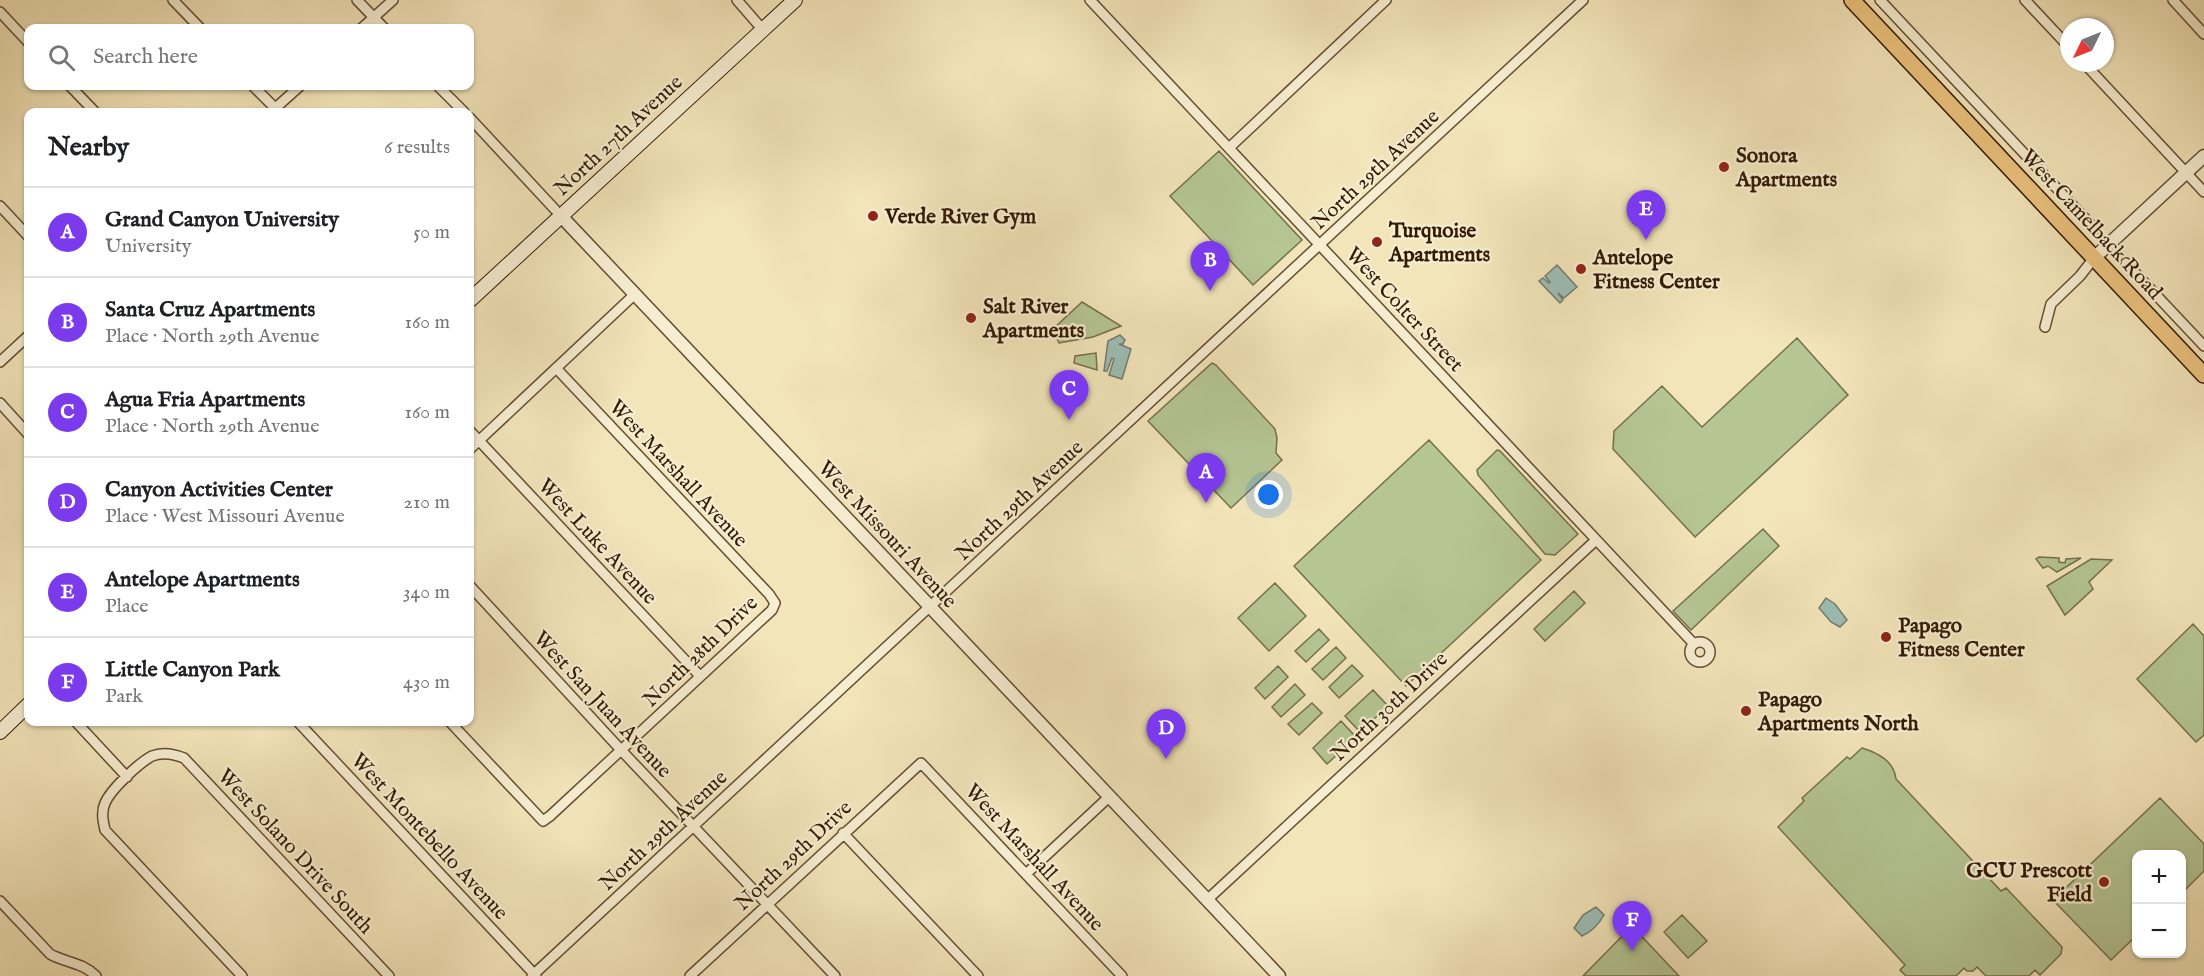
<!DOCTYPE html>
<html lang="en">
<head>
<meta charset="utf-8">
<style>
	body { margin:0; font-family:"IM FELL English",serif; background:#f2f2f2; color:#202124 }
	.controls { position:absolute; right:18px; bottom:18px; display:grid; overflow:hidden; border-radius:12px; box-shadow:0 2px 4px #0004 }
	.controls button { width:54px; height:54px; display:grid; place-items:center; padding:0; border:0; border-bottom:2px solid #e0e0e0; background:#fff; color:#202124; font:30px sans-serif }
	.compass { position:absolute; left:2060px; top:18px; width:54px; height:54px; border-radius:50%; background:#fff; box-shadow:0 2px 4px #0004; rotate:227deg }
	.you { position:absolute; left:1269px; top:495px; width:21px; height:21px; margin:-15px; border:4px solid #fff; border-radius:50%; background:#1a73e8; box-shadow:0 0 0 9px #1a73e833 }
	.badge { display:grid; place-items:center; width:39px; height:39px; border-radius:50%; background:#7c3aed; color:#fff; font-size:20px; font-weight:700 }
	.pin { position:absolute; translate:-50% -50px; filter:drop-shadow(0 2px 3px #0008) }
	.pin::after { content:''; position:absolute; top:32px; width:21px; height:18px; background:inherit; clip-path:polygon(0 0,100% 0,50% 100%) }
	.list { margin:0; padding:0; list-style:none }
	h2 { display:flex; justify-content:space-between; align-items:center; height:78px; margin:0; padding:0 24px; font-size:26px }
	h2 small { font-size:20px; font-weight:400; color:#757577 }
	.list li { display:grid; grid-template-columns:39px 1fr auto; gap:18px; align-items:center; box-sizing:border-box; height:90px; padding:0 24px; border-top:2px solid #e0e0e0 }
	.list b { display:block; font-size:22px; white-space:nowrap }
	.list p { margin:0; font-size:20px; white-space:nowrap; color:#757577 }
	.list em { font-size:20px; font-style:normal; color:#757577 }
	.icon { flex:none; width:33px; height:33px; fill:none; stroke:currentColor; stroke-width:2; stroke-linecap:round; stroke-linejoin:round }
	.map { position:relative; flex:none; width:2204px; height:976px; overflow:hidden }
	.search { position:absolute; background:#fff; box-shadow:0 2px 4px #0004; left:24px; top:24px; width:450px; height:66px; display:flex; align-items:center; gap:15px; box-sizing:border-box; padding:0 21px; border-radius:12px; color:#757577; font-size:22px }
	.panel { position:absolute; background:#fff; box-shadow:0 2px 4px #0004; left:24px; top:108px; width:450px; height:618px; border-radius:12px }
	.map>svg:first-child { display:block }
</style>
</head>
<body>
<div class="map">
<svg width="2204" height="976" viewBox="0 0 2204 976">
	<rect width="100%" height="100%" fill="#f3e5ba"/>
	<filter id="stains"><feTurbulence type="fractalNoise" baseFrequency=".00333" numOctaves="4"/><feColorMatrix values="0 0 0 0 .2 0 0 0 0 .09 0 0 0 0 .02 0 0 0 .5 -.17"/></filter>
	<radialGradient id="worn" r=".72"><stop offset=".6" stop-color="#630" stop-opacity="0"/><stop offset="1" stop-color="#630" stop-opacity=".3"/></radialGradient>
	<path fill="#b5c694" stroke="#74704c" stroke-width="1.5" d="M1219 151 1302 240 1253 285 1170 196Z
		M1082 302 1121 326 1093 337 1059 343 1053 329Z
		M1797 338 1848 395 1695 537 1613 449 1614 431 1662 386 1702 427Z
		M1096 353 1097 370 1074 363 1075 356Z
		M1212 363 1216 365 1275 429 1277 438 1276 453 1282 460 1231 508 1148 421Z
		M1429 440 1541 560 1406 686 1294 566Z
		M1497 450 1500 451 1578 534 1555 555 1545 554 1478 475 1477 470Z
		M1763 529 1779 546 1691 630 1673 611Z
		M2039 557 2059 558V562L2065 563 2066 559 2081 558 2057 572 2048 566 2043 568 2036 559Z
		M2091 559 2112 560 2089 582 2093 589 2065 615 2047 586Z
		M1275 583 1306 616 1269 651 1238 618Z
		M1574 591 1585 603 1545 641 1534 629Z
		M2193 624 2204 636V735L2196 742 2137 679Z
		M1319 629 1329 640 1306 662 1295 651Z
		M1336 647 1346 658 1323 680 1312 669Z
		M1352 665 1363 676 1339 698 1329 687Z
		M1278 666 1288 677 1265 699 1255 688Z
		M1295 684 1305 695 1281 717 1272 707Z
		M1373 690 1388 706 1360 732 1345 716Z
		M1312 703 1322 713 1299 735 1288 724Z
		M1341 721 1356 737 1327 764 1313 748Z
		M1862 748C1878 753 1894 761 1896 779L2001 891 2006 888 2062 947 2061 954 2040 975 2035 970 2029 976H1986L1977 967 1973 971H1967L1964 968 1956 976H1906L1900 970 1905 965 1778 827 1804 801 1802 798 1847 757 1850 759Z
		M2160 798 2204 844V871L2182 893V854H2136V936L2111 960 2053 900Z
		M1682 915 1707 941 1688 958 1664 932Z
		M1632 926 1679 976H1583Z"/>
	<path fill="#9dbeb6" stroke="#737d6f" stroke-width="1.5" d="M1557 265 1577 287 1564 298 1558 293 1563 300 1560 303 1539 281 1543 278 1549 283 1550 282 1545 276Z
		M1120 335 1125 340 1123 344H1119L1131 349 1122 379 1109 375 1114 359 1112 358 1107 371H1104L1108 341Z
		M1826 598 1835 604 1847 620 1840 627 1831 622 1819 608Z
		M1596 907 1604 915C1599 924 1591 932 1582 936L1574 928 1583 915Z"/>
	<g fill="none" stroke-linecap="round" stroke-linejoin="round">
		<defs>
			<path id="minor" d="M173 0 200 28
				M357 0 384 28
				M737 0 763 30
				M1090 0 1694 644
				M1880 0 2095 229
				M2025 0 2069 47
				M2173 0 2204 34
				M0 12 28 42
				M362 28 393 0
				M2084 63 2204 192
				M70 86 95 112
				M253 86 279 112
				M438 86 464 112
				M271 112 300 86
				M470 118 561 216
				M1229 148 1386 0
				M0 206 28 236
				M2126 263 2204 346
				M2045 327 2051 304 2080 276 2094 258
				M0 362 28 336
				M0 403 28 434
				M470 431 700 676
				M470 449 635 294
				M470 586 621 750 835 976
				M1690 652a10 10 0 1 1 20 0a10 10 0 1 1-20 0Z
				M76 722 127 777
				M298 722 536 976
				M450 722 543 821 550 816 772 610 775 603 769 594 556 368
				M843 833 978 976
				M1026 874 1110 796
				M1207 900 1596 540
				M0 901 50 954C66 963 82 962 96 976
				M242 976 105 830C103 821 101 812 105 803 111 789 139 763 152 756 162 752 174 754 184 758L389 976
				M532 976 1583 0
				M690 976 921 763 1122 976"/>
			<path id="tertiary" d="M561 216 1279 976
				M2094 258 2204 156"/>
			<path id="secondary" d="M470 300 795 0
				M0 732 28 705"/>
			<path id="primary" d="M1852 0 2204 375"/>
		</defs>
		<use href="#minor" stroke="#644e32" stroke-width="12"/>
		<use href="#tertiary" stroke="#644e32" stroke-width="15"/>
		<use href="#secondary" stroke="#341b04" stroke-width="16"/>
		<use href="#primary" stroke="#341b04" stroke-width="18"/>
		<use href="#minor" stroke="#f7eed2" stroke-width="9"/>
		<use href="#tertiary" stroke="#f7eed2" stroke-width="12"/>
		<use href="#secondary" stroke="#f7eed2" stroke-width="14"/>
		<use href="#primary" stroke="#eac27d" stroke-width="15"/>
	</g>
	<g fill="#8f2418" stroke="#f7eed2" stroke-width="2">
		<circle cx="1724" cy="167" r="6"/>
		<circle cx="873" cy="216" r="6"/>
		<circle cx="1377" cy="242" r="6"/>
		<circle cx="1581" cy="269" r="6"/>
		<circle cx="971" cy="318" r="6"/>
		<circle cx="1886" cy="637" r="6"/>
		<circle cx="1746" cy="711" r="6"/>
		<circle cx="2104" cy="882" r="6"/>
	</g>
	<g text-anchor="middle" stroke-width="4.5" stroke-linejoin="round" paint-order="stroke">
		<g font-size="21" fill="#341b04" stroke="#f7eed2">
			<text transform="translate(618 135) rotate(-43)" y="7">North 27th Avenue</text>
			<text transform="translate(1375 169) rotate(-43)" y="7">North 29th Avenue</text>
			<text transform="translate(2092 224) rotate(47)" y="7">West Camelback Road</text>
			<text transform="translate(1405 309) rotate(47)" y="7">West Colter Street</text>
			<text transform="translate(679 473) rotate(47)" y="7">West Marshall Avenue</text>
			<text transform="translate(1019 500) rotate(-43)" y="7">North 29th Avenue</text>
			<text transform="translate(888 534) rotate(47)" y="7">West Missouri Avenue</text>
			<text transform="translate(598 541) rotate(47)" y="7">West Luke Avenue</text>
			<text transform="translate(700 651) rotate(-44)" y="7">North 28th Drive</text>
			<text transform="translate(603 704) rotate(47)" y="7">West San Juan Avenue</text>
			<text transform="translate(1389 706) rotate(-43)" y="7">North 30th Drive</text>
			<text transform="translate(663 830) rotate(-43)" y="7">North 29th Avenue</text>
			<text transform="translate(430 836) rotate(47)" y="7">West Montebello Avenue</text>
			<text transform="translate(296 851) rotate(47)" y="7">West Solano Drive South</text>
			<text transform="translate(793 855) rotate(-43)" y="7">North 29th Drive</text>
			<text transform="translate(1035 857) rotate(47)" y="7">West Marshall Avenue</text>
		</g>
		<g font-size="21" font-weight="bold" fill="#341b04" stroke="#f7eed2" text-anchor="start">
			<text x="1736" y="162">Sonora<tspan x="1736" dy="24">Apartments</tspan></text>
			<text x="885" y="223">Verde River Gym</text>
			<text x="1389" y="237">Turquoise<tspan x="1389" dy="24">Apartments</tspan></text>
			<text x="1593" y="264">Antelope<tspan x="1593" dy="24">Fitness Center</tspan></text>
			<text x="983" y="313">Salt River<tspan x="983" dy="24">Apartments</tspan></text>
			<text x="1898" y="632">Papago<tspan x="1898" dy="24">Fitness Center</tspan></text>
			<text x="1758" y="706">Papago<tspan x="1758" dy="24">Apartments North</tspan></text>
			<text x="2092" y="877" text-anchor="end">GCU Prescott<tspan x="2092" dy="24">Field</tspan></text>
		</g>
	</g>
	<rect width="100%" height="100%" filter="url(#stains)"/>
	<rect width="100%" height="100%" fill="url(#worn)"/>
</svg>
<div class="controls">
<button>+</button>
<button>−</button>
</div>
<svg class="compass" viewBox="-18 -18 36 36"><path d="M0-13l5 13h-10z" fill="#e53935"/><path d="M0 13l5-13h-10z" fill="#757577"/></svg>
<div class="you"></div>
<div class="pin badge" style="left:1206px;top:503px">A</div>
<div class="pin badge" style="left:1210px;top:291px">B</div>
<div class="pin badge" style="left:1069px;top:420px">C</div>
<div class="pin badge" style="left:1166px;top:759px">D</div>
<div class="pin badge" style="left:1646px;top:240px">E</div>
<div class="pin badge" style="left:1632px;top:951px">F</div>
<div class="search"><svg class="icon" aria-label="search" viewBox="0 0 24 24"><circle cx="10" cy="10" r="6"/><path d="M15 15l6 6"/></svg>Search here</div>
<section class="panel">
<h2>Nearby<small>6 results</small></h2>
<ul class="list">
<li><span class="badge">A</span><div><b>Grand Canyon University</b><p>University</p></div><em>50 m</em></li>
<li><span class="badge">B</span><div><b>Santa Cruz Apartments</b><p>Place · North 29th Avenue</p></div><em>160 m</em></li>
<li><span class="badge">C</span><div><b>Agua Fria Apartments</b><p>Place · North 29th Avenue</p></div><em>160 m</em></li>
<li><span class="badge">D</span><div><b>Canyon Activities Center</b><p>Place · West Missouri Avenue</p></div><em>210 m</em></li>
<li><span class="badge">E</span><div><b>Antelope Apartments</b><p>Place</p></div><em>340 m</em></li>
<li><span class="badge">F</span><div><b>Little Canyon Park</b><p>Park</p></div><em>430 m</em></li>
</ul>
</section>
</div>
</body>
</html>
